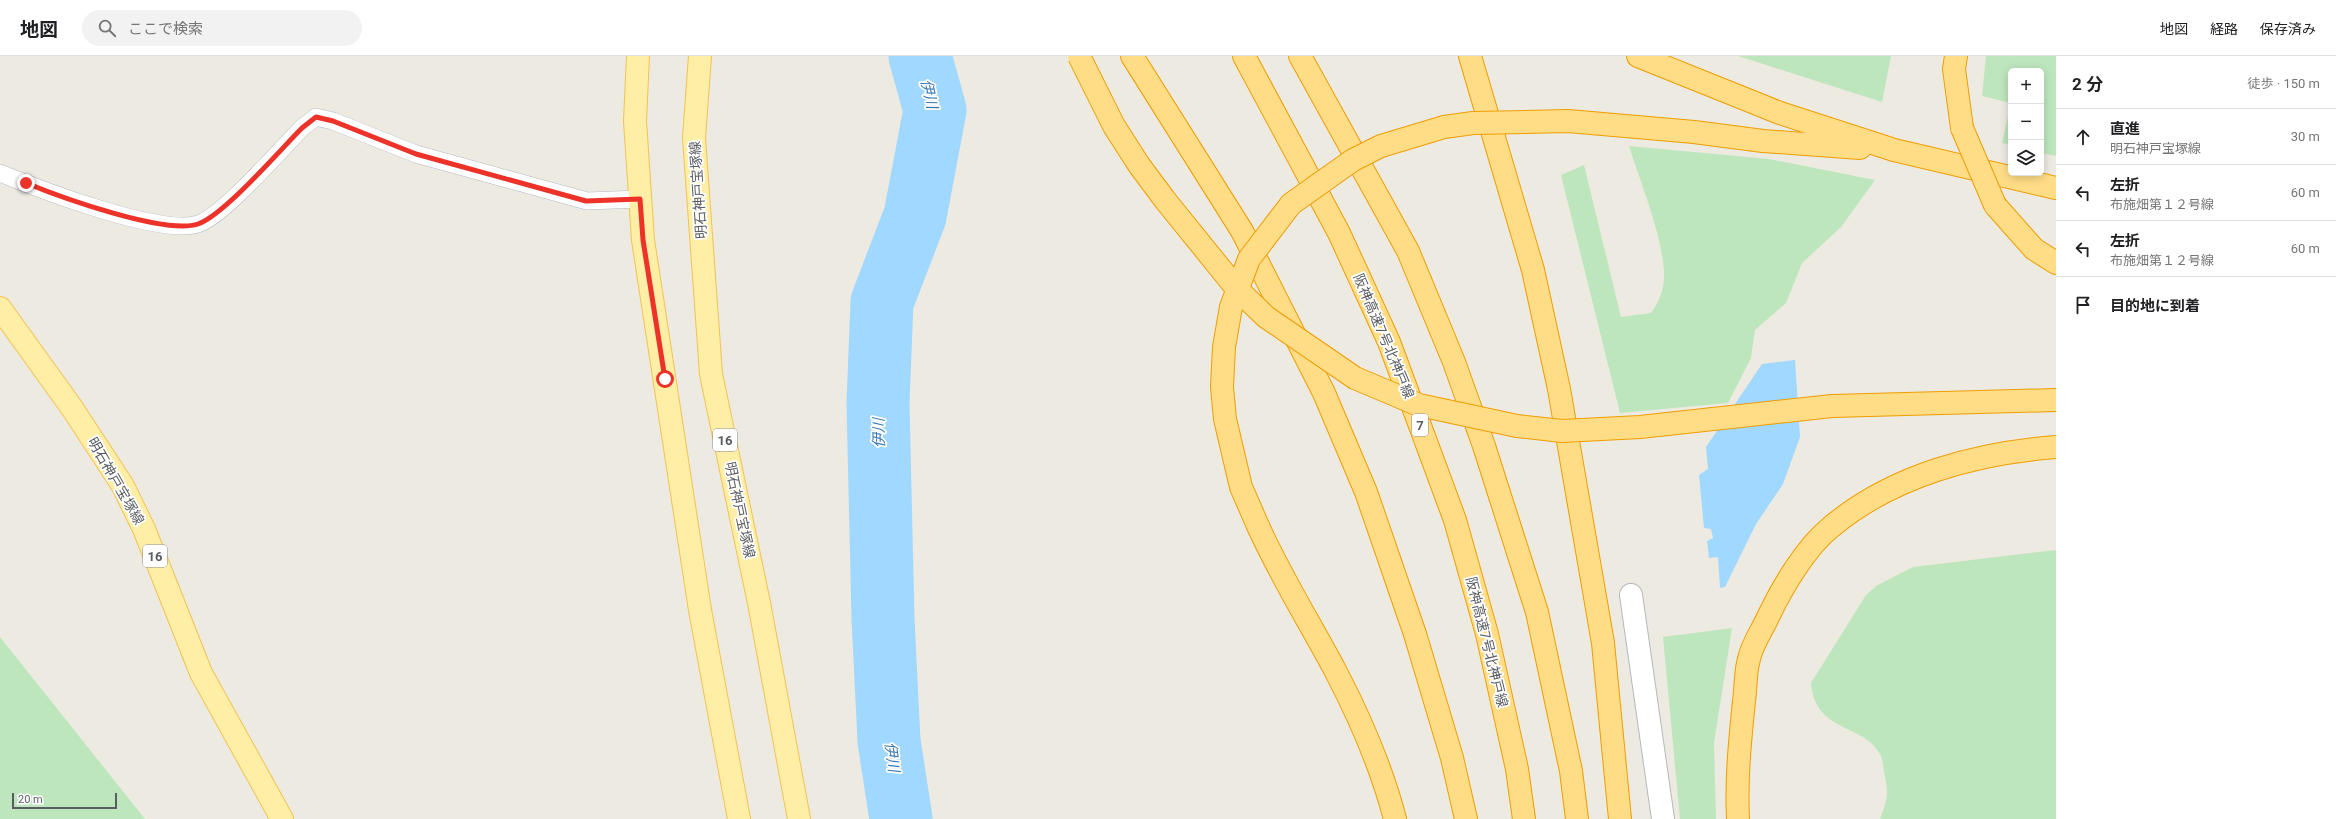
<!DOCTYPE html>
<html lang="ja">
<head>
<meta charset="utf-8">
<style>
	body { margin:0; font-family:Roboto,"Noto Sans JP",sans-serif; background:#f2f2f2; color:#202124 }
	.controls { position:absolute; right:12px; top:12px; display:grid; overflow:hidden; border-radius:6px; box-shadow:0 2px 10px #0003 }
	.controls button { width:36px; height:36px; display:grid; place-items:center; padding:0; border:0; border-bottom:1px solid #e0e0e0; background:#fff; color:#202124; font:20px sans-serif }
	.scale { position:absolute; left:12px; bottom:10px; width:105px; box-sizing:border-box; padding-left:4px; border:2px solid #5a5e63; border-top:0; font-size:11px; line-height:14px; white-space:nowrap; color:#5a5e63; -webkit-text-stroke:3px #fff; paint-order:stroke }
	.stop { position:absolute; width:12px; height:12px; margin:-9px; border:3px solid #ec3229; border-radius:50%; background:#fff }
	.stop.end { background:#ec3229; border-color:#fff; box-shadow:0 1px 4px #0008 }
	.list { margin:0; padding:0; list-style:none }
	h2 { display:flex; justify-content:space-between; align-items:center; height:52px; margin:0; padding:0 16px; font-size:17px }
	h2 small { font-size:13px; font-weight:400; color:#757577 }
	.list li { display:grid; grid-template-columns:26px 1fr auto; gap:12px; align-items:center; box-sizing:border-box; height:56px; padding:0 16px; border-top:1px solid #e0e0e0 }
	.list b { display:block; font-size:15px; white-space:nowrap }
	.list p { margin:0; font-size:13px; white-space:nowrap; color:#757577 }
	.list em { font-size:13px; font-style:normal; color:#757577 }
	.icon { flex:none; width:22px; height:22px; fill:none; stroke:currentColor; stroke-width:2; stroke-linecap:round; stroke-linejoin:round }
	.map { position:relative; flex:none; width:2056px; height:763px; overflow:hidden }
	header { display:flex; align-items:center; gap:24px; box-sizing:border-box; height:56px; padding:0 20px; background:#fff; border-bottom:1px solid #e0e0e0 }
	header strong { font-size:19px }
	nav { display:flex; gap:22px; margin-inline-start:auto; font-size:14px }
	.search { width:280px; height:36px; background:#f2f2f2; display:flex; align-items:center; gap:10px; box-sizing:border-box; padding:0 14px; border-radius:22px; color:#757577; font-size:15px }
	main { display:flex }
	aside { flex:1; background:#fff }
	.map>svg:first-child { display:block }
</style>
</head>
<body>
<header>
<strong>地図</strong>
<div class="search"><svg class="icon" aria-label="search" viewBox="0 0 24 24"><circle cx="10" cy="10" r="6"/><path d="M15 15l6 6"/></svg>ここで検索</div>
<nav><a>地図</a><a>経路</a><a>保存済み</a></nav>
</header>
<main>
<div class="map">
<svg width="2056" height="763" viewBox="0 0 2056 763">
	<rect width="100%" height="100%" fill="#edeae2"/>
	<path fill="#bee6bd" d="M1738 0H1891L1882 46Z
		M1986 0H2056V100L2041 97V15H2011V47L1982 40Z
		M2011 47V89L2002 87Z
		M1629 90 1769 103 1875 124 1841 171 1802 207 1786 247 1755 274 1751 302 1728 347 1620 357 1561 119 1584 109 1621 261 1651 257C1659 247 1665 231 1664 217 1662 178 1641 128 1629 90Z
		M2056 494V763H1880C1888 741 1889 739 1884 716 1883 710 1883 703 1880 698 1863 667 1815 677 1811 627L1866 539 1876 530 1913 511Z
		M1732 572 1714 687 1716 763H1680L1663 581Z
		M0 581 145 763H0Z"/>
	<path fill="#a0d8ff" d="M1795 304 1800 381 1783 428 1756 468 1725 531 1720 532 1718 501 1709 502 1707 485 1713 482 1711 473 1704 472 1699 419 1708 413 1706 391 1762 308Z"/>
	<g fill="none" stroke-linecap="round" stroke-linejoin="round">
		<path stroke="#a0d8ff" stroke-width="63" d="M901 763 889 685 883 563 878 347 882 246 915 160 935 54 920 0"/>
		<defs>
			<path id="service" d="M0 117C39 133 160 180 198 168 223 160 281 93 302 72L316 61 333 65 416 98 587 145 640 143"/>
			<path id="minor" d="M1631 539 1663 763"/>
			<path id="primary" d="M638 0 635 65 643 184 700 554 739 763
				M700 0 694 82 711 318 759 547 799 763
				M0 252 72 352 123 430 144 473 201 617 282 763"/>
			<path id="motorway" d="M1132 0 1242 175 1324 337 1366 436 1415 578 1452 702 1466 763
				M1244 0 1339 177 1389 286 1455 464 1487 578 1517 713 1524 763
				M1300 0 1408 195 1454 306 1484 390 1537 556 1571 715 1577 763
				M1470 0 1533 214 1559 333 1603 587 1620 763
				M1638 0 1780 57 1894 94 2056 132
				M1956 0 1954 13 1962 72
				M1694 76 1763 85 1860 92
				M1995 149 2034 193 2056 207
				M1832 350 2056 344
				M1258 470C1281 521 1310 567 1336 616 1360 662 1382 713 1395 763
				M1738 763C1736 723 1740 685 1744 645 1746 632 1745 616 1749 603 1752 588 1763 573 1769 559 1783 530 1806 491 1831 471 1893 419 1977 397 2056 391"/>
		</defs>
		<use href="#service" stroke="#b4b8bd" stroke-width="18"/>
		<use href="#minor" stroke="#b4b8bd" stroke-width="24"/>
		<use href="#primary" stroke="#f4c254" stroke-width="24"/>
		<use href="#motorway" stroke="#ef9d00" stroke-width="24"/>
		<use href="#service" stroke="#fff" stroke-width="17"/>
		<use href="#minor" stroke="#fff" stroke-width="22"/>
		<use href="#primary" stroke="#ffeea5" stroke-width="22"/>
		<use href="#motorway" stroke="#ffdd87" stroke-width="22"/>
		<defs>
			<path id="motorway-bridge" d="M1079 0 1114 70 1139 109 1165 144 1237 233 1266 261 1355 322 1419 349 1517 370 1562 375 1640 371 1832 350
				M1962 72 1995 149
				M1258 470 1241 431 1225 363 1222 331 1224 291 1231 251 1249 203 1291 148 1353 104 1381 90 1444 71 1473 67 1568 65 1694 76"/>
		</defs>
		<use href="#motorway-bridge" stroke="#ef9d00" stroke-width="24" stroke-linecap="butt"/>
		<use href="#motorway-bridge" stroke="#ffdd87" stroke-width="22"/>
	</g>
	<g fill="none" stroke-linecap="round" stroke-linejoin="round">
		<path stroke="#ec3229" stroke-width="5" d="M26 127C60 141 165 179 198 168 224 159 280 94 302 72L316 61 333 65 416 98 586 145 640 143 643 184 665 323"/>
	</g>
	<g text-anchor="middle" stroke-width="3.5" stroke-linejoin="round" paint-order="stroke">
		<g fill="#fff" stroke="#8c8e92" stroke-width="1">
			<rect x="1412" y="358" width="16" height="22" rx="3"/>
			<rect x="713" y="373" width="24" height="22" rx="3"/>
			<rect x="143" y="489" width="24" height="22" rx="3"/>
		</g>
		<g font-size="13" font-weight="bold" fill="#5a5e63">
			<text x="1420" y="374">7</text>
			<text x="725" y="389">16</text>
			<text x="155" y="505">16</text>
		</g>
		<g font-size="14" fill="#5a5e63" stroke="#fff">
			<text transform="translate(698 134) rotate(-94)" y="5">明石神戸宝塚線</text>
			<text transform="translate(1384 280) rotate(67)" y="5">阪神高速7号北神戸線</text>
			<text transform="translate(116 425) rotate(60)" y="5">明石神戸宝塚線</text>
			<text transform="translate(740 454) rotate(78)" y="5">明石神戸宝塚線</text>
			<text transform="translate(1487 586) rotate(76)" y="5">阪神高速7号北神戸線</text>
		</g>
		<g font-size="15" font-style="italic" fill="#3b79b3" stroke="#fff">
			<text transform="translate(929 38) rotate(77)" y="5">伊川</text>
			<text transform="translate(879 377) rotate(-91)" y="5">伊川</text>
			<text transform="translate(892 701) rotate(82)" y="5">伊川</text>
		</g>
	</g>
</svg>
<div class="controls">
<button>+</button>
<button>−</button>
<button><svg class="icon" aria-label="layers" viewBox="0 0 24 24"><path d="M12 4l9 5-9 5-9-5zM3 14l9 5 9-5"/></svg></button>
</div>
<div class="scale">20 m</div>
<div class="stop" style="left:665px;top:323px"></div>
<div class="stop end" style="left:26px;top:127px"></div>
</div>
<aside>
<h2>2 分<small>徒歩 · 150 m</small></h2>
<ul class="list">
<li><svg class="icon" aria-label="ahead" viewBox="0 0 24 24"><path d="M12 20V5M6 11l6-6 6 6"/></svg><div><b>直進</b><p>明石神戸宝塚線</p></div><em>30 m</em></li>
<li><svg class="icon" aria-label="left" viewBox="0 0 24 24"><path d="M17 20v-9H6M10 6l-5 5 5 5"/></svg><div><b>左折</b><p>布施畑第１２号線</p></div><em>60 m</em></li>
<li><svg class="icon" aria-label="left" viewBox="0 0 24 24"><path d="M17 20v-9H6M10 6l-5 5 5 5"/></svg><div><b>左折</b><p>布施畑第１２号線</p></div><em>60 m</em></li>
<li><svg class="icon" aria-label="arrive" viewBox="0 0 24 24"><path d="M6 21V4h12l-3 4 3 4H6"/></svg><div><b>目的地に到着</b></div></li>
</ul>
</aside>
</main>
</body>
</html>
